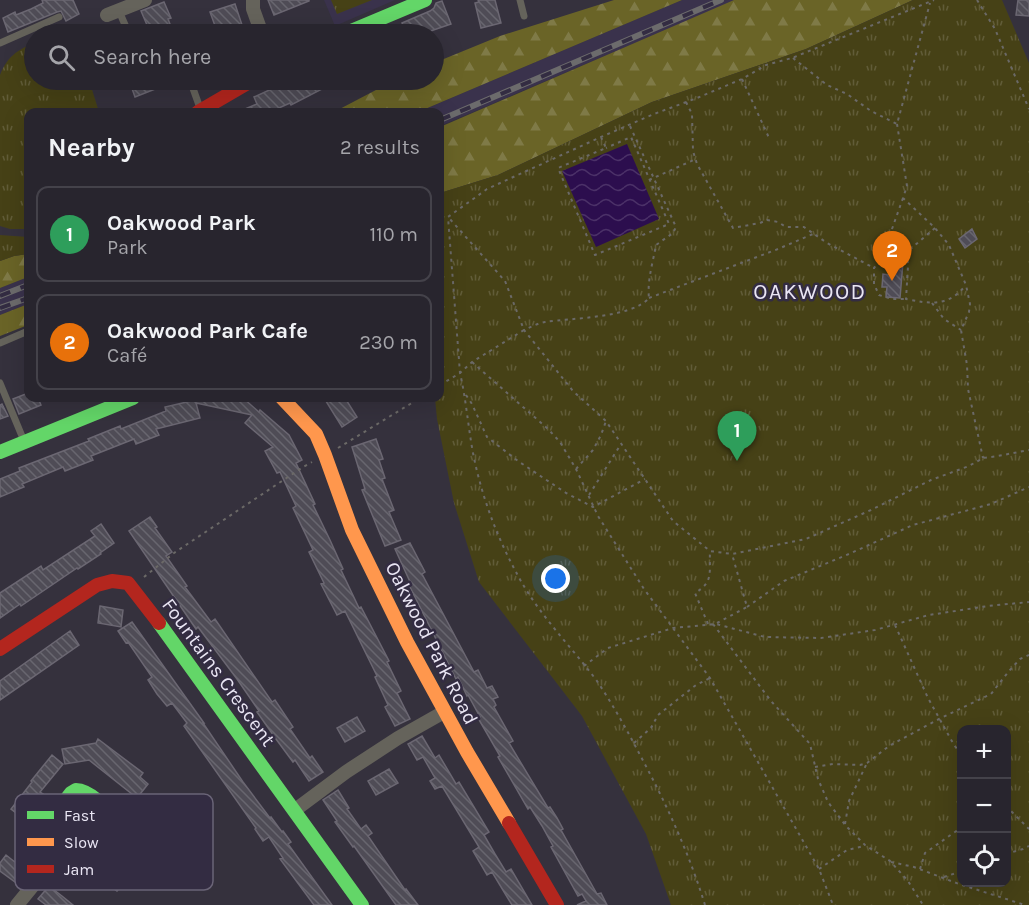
<!DOCTYPE html>
<html lang="en">
<head>
<meta charset="utf-8">
<style>
	body { margin:0; font-family:Karla,sans-serif; background:#302d36; color:#f1f3f6 }
	.controls { position:absolute; right:18px; bottom:18px; display:grid; overflow:hidden; border-radius:12px; box-shadow:0 6px 24px #0002 }
	.controls button { width:54px; height:54px; display:grid; place-items:center; padding:0; border:0; border-bottom:2px solid #44424a; background:#28252e; color:#f1f3f6; font:30px sans-serif }
	.you { position:absolute; left:556px; top:579px; width:21px; height:21px; margin:-15px; border:4px solid #fff; border-radius:50%; background:#1a73e8; box-shadow:0 0 0 9px #1a73e833 }
	.badge { display:grid; place-items:center; width:39px; height:39px; border-radius:50%; background:#bca0f2; color:#fff; font-size:20px; font-weight:700 }
	.pin { position:absolute; translate:-50% -50px; filter:drop-shadow(0 2px 3px #0008) }
	.pin::after { content:''; position:absolute; top:32px; width:21px; height:18px; background:inherit; clip-path:polygon(0 0,100% 0,50% 100%) }
	.list { margin:0; padding:0; list-style:none }
	h2 { display:flex; justify-content:space-between; align-items:center; height:78px; margin:0; padding:0 24px; font-size:26px }
	h2 small { font-size:20px; font-weight:400; color:#a5a5aa }
	.list li { display:grid; grid-template-columns:39px 1fr auto; gap:18px; align-items:center; box-sizing:border-box; height:96px; margin:0 12px 12px; padding:0 12px; border:2px solid #44424a; border-radius:12px }
	.list b { display:block; font-size:22px; white-space:nowrap }
	.list p { margin:0; font-size:20px; white-space:nowrap; color:#a5a5aa }
	.list em { font-size:20px; font-style:normal; color:#a5a5aa }
	.icon { flex:none; width:33px; height:33px; fill:none; stroke:currentColor; stroke-width:2; stroke-linecap:round; stroke-linejoin:round }
	.map { position:relative; flex:none; width:1029px; height:905px; overflow:hidden }
	.search { position:absolute; background:#28252e; box-shadow:0 6px 24px #0002; left:24px; top:24px; width:420px; height:66px; display:flex; align-items:center; gap:15px; box-sizing:border-box; padding:0 21px; border-radius:33px; color:#a5a5aa; font-size:22px }
	.panel { position:absolute; background:#28252e; box-shadow:0 6px 24px #0002; left:24px; top:108px; width:420px; height:294px; border-radius:12px }
	.map>svg:first-child { display:block }
</style>
</head>
<body>
<div class="map">
<svg width="1029" height="905" viewBox="0 0 1029 905">
	<defs>
		<pattern id="forest-firs" width="22" height="20" patternUnits="userSpaceOnUse" patternTransform="scale(1.5)"><rect width="22" height="20" fill="#6a6427"/><path d="M5 1l3.5 6h-7zM16 11l3.5 6h-7z" fill="#7f7a47"/></pattern>
		<pattern id="park-tufts" width="24" height="20" patternUnits="userSpaceOnUse" patternTransform="scale(1.5)"><rect width="24" height="20" fill="#464116"/><path d="M3 7l-1-3M5 7V3M7 7l1-3M15 17l-1-3M17 17v-4M19 17l1-3" fill="none" stroke="#615c38"/></pattern>
		<pattern id="water-waves" width="16" height="10" patternUnits="userSpaceOnUse" patternTransform="scale(1.5)"><rect width="16" height="10" fill="#2c0e4e"/><path d="M0 5q4-4 8 0t8 0" fill="none" stroke="#4b3168"/></pattern>
		<pattern id="building-back-hatch" width="6" height="6" patternUnits="userSpaceOnUse" patternTransform="scale(1.5)"><rect width="6" height="6" fill="#4f4c56"/><path d="M-1 5l2 2M0 0l6 6M5-1l2 2" fill="none" stroke="#68666f"/></pattern>
	</defs>
	<rect width="100%" height="100%" fill="#35313d"/>
	<path fill="#3a324c" d="M324 0H395L335 26Z
		M682 0H736L440 126V112H418Z
		M28 277V304L0 315V288Z"/>
	<path fill="url(#forest-firs)" d="M614 0H682L418 112H334L395 80H434V63L500 36Z
		M734 0H913L806 49 652 102 498 175 440 193V127Z
		M28 254V277L0 288V261L14 256Z
		M28 304V325L0 336V315Z"/>
	<path fill="url(#park-tufts)" fill-rule="evenodd" d="M331 0H372L337 14Z
		M913 0H1002L1029 63V905H671L646 834 582 716 479 582 454 503 437 419 435 398H440V193L498 175 652 102 806 49ZM962 730H1006V882H962Z
		M34 43V80H89L99 112H28V229H10L0 226V75C7 57 17 50 34 43Z
		M0 235 28 237V254L14 256 0 261Z"/>
	<path fill="url(#water-waves)" d="M627 144 659 219 596 247 562 171Z"/>
	<path fill="url(#building-back-hatch)" stroke="#6b6772" stroke-width="1.5" d="M42 0H73L79 14 66 21 61 11 57 12 8 32 3 18 15 12 16 15 31 9 43 3Z
		M268 0H309V1L274 15Z
		M478 0H495L501 23 481 28 475 3 479 2Z
		M1018 0H1029V16L1016 15Z
		M442 1 451 24 422 34H406L402 23 430 11 434 8 436 3Z
		M164 2 171 18 168 19 170 24 150 32 141 11Z
		M235 4 245 34H218L210 12Z
		M129 80H178L135 97Z
		M291 80H323L326 87 291 105 290 103 270 112H238L257 104 254 97Z
		M972 229 977 239 965 248 959 239Z
		M891 261 903 262 900 298 886 297 887 287H882L883 274 890 275Z
		M28 393V398H38L41 405 19 414 13 399Z
		M192 398H243L259 412 260 410 289 435 302 460 296 463 315 504 313 505 330 540 343 569 341 570 359 608 361 607 389 661 387 662 401 691 397 693 410 719 395 726 385 707 388 705 375 677 377 676 345 611 337 615 321 584 324 583 309 552 313 550 293 508 296 506 280 472 277 473 265 451 273 447 245 423 252 415 196 403 200 418 156 429 159 435 136 444 134 439 91 456 93 460 65 471 63 467 22 484 24 487 0 497V479L20 471 19 468 89 441 88 439 120 426 121 429 166 411 165 407 191 401Z
		M324 398H345L357 417 342 427Z
		M2 404 8 416 0 419V405Z
		M376 439 383 459 379 460 385 478 382 479 394 510 389 512 401 540 385 546 362 490 365 489 352 447Z
		M150 517 157 527 155 528 172 552 166 556 187 586 185 587 211 622 215 619 272 702 275 700 293 727 290 729 310 758 312 756 323 772 309 781 295 760 293 762 276 739 257 712 259 711 237 679 198 627 196 629 129 531Z
		M101 524 114 543 100 553 101 554 78 569 77 568 21 606 20 604 0 618V593L41 566 43 570 95 536 91 531Z
		M410 543 425 572 422 574 474 672 478 670 487 688 492 686 498 697 493 699 496 705 494 707 513 741 509 743 548 808 550 807 557 818 563 829 561 830 597 894 601 893 607 905H577L586 901 582 894 578 896 551 847 553 846 542 826 530 807 528 809 498 757 500 756 478 718 480 717 468 695 467 696 458 677 456 679 409 585 411 584 395 549Z
		M100 606 123 610 121 627 98 623Z
		M132 622 204 723H203L243 782 270 818 271 817 282 832 283 831 291 842 288 844 332 905H314L280 859 283 858 269 837 263 841 255 829 256 828 184 726 187 723 172 703 167 706 157 694 148 680 152 677 128 642 126 643 118 631Z
		M70 631 79 645 0 700V681Z
		M357 717 365 731 345 742 337 728Z
		M422 736 435 758 439 755 456 784 459 782 489 832 484 835 495 854 506 872 511 869 532 905H512L492 872 487 875 473 851 479 847 442 786 435 789 430 781 435 778 423 757 417 760 408 744Z
		M98 739 143 773 140 777 148 784 137 798 89 760 65 764 62 749 96 743Z
		M52 755 63 764 40 792 43 794 24 819 11 809 32 782 31 781Z
		M389 769 398 783 376 795 368 781Z
		M338 790 349 808 347 809 361 829 366 825 372 833 368 836 405 890 406 889 418 905H396L354 846 353 847 335 822 337 821 323 800Z
		M142 831 155 841 136 864 139 866 117 891 99 878 121 852 123 853Z
		M6 855 25 870 15 882 0 871V863Z
		M49 886 62 896 73 905H46L38 899Z"/>
	<g fill="none" stroke-linecap="round" stroke-linejoin="round">
		<path stroke="#6b6967" stroke-width="2" stroke-dasharray="3 4.5" stroke-linecap="butt" d="M977 0 995 29 1029 109
			M793 58 827 85 847 94 871 111 897 124 930 3
			M742 79 770 140
			M686 102 692 114 693 151 697 164 733 228 760 223 767 220 778 222 786 227H804L827 243 874 268
			M897 124 907 186 903 198 935 228 949 245 966 285 970 304 969 312 961 330 967 365 968 389 983 458
			M630 126 676 227 673 233 656 245C653 262 647 281 649 298 632 318 571 318 545 322 538 323 531 327 524 330L573 391 606 421 673 521 710 551 732 554 806 539 871 510 931 480 969 466 983 458 998 456 1029 450
			M601 137 606 148 558 168 595 255 669 224 631 137 606 148
			M649 180 696 159
			M903 198 892 229 887 252 874 268V284L879 295 892 299H906
			M935 228 907 252 908 266 906 299C931 304 948 307 966 285
			M887 252H907
			M649 298 778 249 813 234
			M932 303 944 319 961 330
			M472 362 548 429 560 442 576 469 598 516 644 589 710 678 819 869 833 905
			M440 385 460 373 472 362 524 330 505 281 449 218
			M466 395 472 404 487 437 518 461 566 493 593 507 645 479
			M338 448 420 398
			M576 469 593 450 601 435 606 421
			M589 495 621 444
			M144 577 174 553 303 467 312 462
			M747 607 784 581 849 554 913 525 991 504 1029 487
			M717 623 747 607 732 554
			M708 624 695 593C714 582 709 572 710 552
			M713 624 771 701 810 744 818 779 828 802 846 826 865 845 890 861 908 881 923 905
			M895 625 928 698 954 745 962 755
			M584 666 608 648 673 628 716 624 765 637 821 638 875 630 929 615 988 606 1029 602
			M634 743 651 728 658 715 696 685 710 678
			M815 767 833 764 860 765 867 763 889 746 939 719 991 694 1009 671 1020 659 1029 655
			M1006 806 1029 829
			M845 824 849 801 867 763
			M1006 854 1023 849 1029 846
			M891 862 914 867 959 884 1025 905
			M819 869 847 850 864 846
			M920 869 925 853 962 827
			M944 877 962 871
			M705 905C689 853 666 803 640 755 627 730 613 705 597 681 570 645 537 613 516 572 496 535 481 494 473 453 468 426 466 399 460 373L448 217 487 189 601 137 654 114 697 98 742 79 766 65 792 58 934 0"/>
		<path stroke="#65635b" stroke-width="7" d="M520 0 524 16
			M119 11 129 34
			M0 43 59 17
			M190 80 200 108
			M0 343 28 331
			M0 383 24 441"/>
		<path stroke="#65635b" stroke-width="14" d="M253 0V9L262 34
			M107 15 145 0
			M295 810 346 772 398 738 444 712
			M17 905 67 844"/>
		<path stroke="#63d668" stroke-width="14" d="M344 34 425 0
			M0 452 133 398
			M159 623 362 905
			M76 790C89 790 111 810 116 822L113 830 98 851C82 866 61 839 50 828L51 819 71 793Z"/>
		<path stroke="#ff974d" stroke-width="14" d="M282 398 316 434 325 455 352 530 407 642 467 752 509 823"/>
		<path stroke="#b3261e" stroke-width="14" d="M198 112 253 80
			M0 649 97 585 112 581 128 583 159 623
			M509 823 557 905"/>
		<defs>
			<path id="rail" d="M440 120 721 0
				M0 296 28 285
				M0 308 28 298"/>
		</defs>
		<use href="#rail" stroke="#6c6b6c" stroke-width="6"/>
		<use href="#rail" stroke="#332c42" stroke-width="4" stroke-dasharray="11" stroke-linecap="butt"/>
	</g>
	<g text-anchor="middle" stroke-width="5" stroke-linejoin="round" paint-order="stroke">
		<g font-size="20" fill="#eae6f4" stroke="#332c42">
			<text transform="translate(432 643) rotate(63)" y="7">Oakwood Park Road</text>
			<text transform="translate(219 672) rotate(54)" y="7">Fountains Crescent</text>
		</g>
		<g font-size="22" letter-spacing="1.5" fill="#eae6f4" stroke="#332c42">
			<text x="810" y="299">OAKWOOD</text>
		</g>
	</g>
	<rect x="15" y="794" width="198" height="96" rx="9" fill="#332c42" stroke="#6a6477" stroke-width="1.5"/>
	<rect x="27" y="811" width="27" height="8" fill="#63d668"/>
	<rect x="27" y="838" width="27" height="8" fill="#ff974d"/>
	<rect x="27" y="865" width="27" height="8" fill="#b3261e"/>
	<g font-size="16" fill="#eae6f4">
		<text x="64" y="821">Fast</text>
		<text x="64" y="848">Slow</text>
		<text x="64" y="875">Jam</text>
	</g>
</svg>
<div class="controls">
<button>+</button>
<button>−</button>
<button><svg class="icon" aria-label="locate" viewBox="0 0 24 24"><circle cx="12" cy="12" r="6"/><path d="M12 2v4M12 18v4M2 12h4M18 12h4"/></svg></button>
</div>
<div class="you"></div>
<div class="pin badge" style="left:737px;top:461px;background:#2e9e5b">1</div>
<div class="pin badge" style="left:892px;top:281px;background:#e8710a">2</div>
<div class="search"><svg class="icon" aria-label="search" viewBox="0 0 24 24"><circle cx="10" cy="10" r="6"/><path d="M15 15l6 6"/></svg>Search here</div>
<section class="panel">
<h2>Nearby<small>2 results</small></h2>
<ul class="list">
<li><span class="badge" style="background:#2e9e5b">1</span><div><b>Oakwood Park</b><p>Park</p></div><em>110 m</em></li>
<li><span class="badge" style="background:#e8710a">2</span><div><b>Oakwood Park Cafe</b><p>Café</p></div><em>230 m</em></li>
</ul>
</section>
</div>
</body>
</html>
